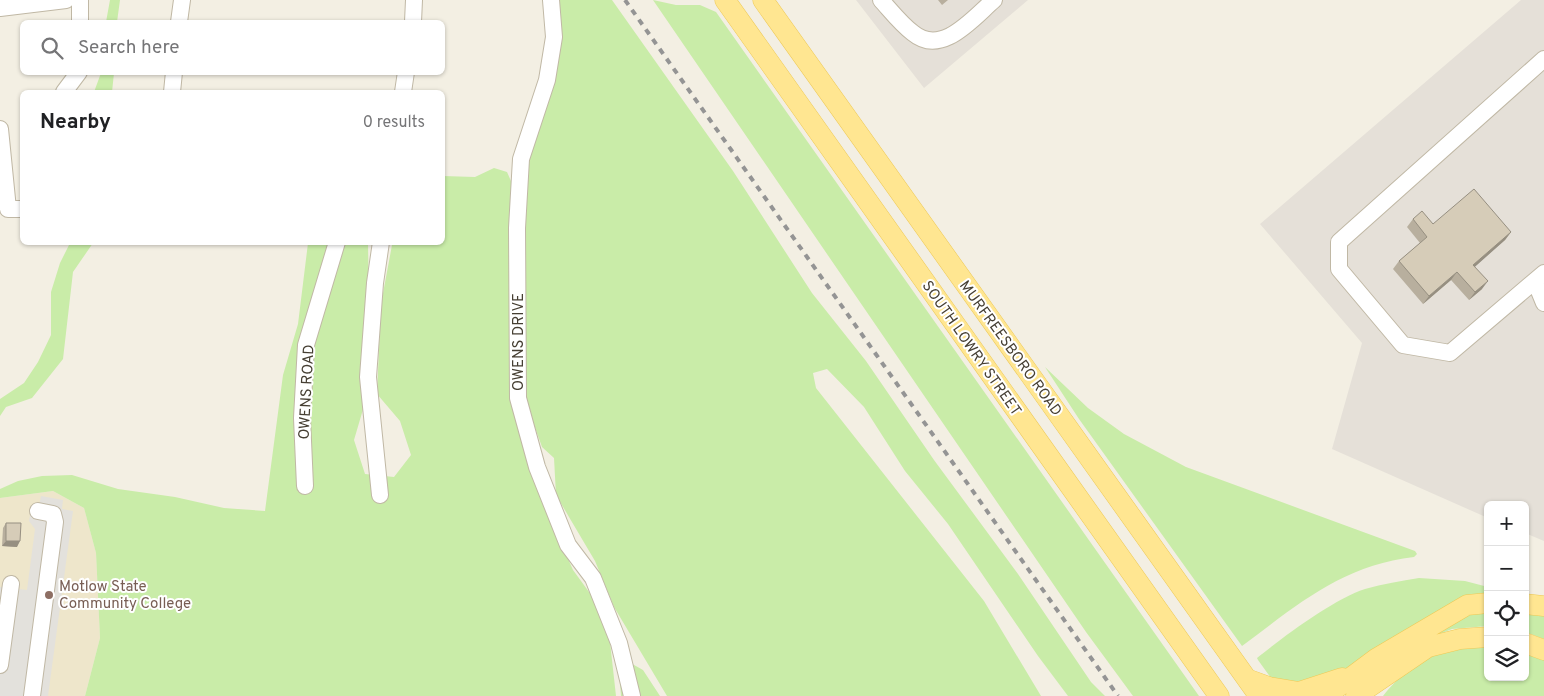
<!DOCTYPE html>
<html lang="en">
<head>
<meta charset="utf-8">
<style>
	body { margin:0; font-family:Overpass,sans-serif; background:#f2f2f2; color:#202124 }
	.controls { position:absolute; right:15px; bottom:15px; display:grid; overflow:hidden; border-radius:8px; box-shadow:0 1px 4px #0004 }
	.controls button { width:45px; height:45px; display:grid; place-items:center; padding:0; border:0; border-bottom:1px solid #e0e0e0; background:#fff; color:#202124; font:25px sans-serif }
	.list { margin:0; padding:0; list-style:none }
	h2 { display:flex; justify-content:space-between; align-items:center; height:65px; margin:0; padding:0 20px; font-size:21px }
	h2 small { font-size:16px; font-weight:400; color:#757577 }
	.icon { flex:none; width:28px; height:28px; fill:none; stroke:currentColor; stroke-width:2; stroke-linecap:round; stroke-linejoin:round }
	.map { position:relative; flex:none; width:1544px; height:696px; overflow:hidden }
	.search { position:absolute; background:#fff; box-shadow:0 1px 4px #0004; left:20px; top:20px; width:425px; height:55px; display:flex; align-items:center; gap:12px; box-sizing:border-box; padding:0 18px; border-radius:8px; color:#757577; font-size:19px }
	.panel { position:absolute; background:#fff; box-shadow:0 1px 4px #0004; left:20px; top:90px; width:425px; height:155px; border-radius:8px }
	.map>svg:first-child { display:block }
</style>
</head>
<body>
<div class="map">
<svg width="1544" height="696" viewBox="0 0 1544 696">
	<rect width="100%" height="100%" fill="#f3efe3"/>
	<path fill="#e5e0d8" d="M856 0H1028L924 88Z
		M1521 0H1544V541L1525 533V505H1488V518L1332 449 1362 343 1260 224Z"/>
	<path fill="#eee6cb" d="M53 491 84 508 96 553 100 638 85 696H0V498Z"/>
	<path fill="#c9eca8" d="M110 0H120L117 22H106Z
		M556 0H612L733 171 812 293 866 361 934 460 1018 574 1091 682 1105 696H1068L1038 656 948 524 905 471 864 407 827 369 813 373 816 388 984 601 1041 696H667L614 607 595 561 556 495 554 458 542 447 523 394V212L528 152 560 55Z
		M653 0 676 5H700L716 12 1199 696H1133L1086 632Z
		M101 73H114L112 92H94Z
		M494 168 507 172 514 188 509 321 516 400 560 541 573 570 597 603 610 642 616 696H85L100 638 96 553 84 508 53 491 0 498V489L18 481 42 476 72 475 118 489 175 497 224 508 265 511 283 375 298 324 308 243H368L369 300 364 406 354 440 365 474 394 477 411 455 400 421 377 394 381 304 392 245 395 243 442 242 443 176 475 177Z
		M70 243H93L73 272 63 359 32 398 6 407 0 416V399L24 383 38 362 51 335V292L60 263Z
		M1045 367 1088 408 1124 434 1186 467 1415 551 1417 554 1414 557C1343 565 1297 605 1242 646L1079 419Z
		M1419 578 1465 581 1488 587V626L1452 629 1284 696 1258 660 1257 658C1283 637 1334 599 1365 589 1383 584 1401 581 1419 578Z
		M1525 603 1544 612V639L1525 632Z
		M1488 642V677H1525V648L1544 655V696H1383C1399 676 1419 657 1445 649 1458 645 1474 644 1488 642Z
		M618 656 643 670 660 696H621Z"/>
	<path fill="#e3e1dc" d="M41 496 63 500 62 509 73 511 48 696H0V587L27 590 35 529 29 521 32 505 39 506Z"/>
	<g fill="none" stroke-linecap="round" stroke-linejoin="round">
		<defs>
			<path id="minor" d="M80 0V22
				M551 0 554 37 547 80 521 159 517 228 518 398 537 467 568 545 593 578 619 643 632 696
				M881 0C891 11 901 24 913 33 942 57 973 18 994 0
				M0 8 66 0
				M179 22 182 0
				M413 22 414 0
				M1544 59 1339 242V269L1403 345 1450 353 1544 273
				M64 92 79 72
				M172 92 174 72
				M403 92 406 72
				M0 129 8 209H22
				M1535 281 1544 303
				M305 486 302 418 306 345 337 242
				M380 495 368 377 375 283 381 242
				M0 665 11 584
				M32 696 55 522 53 514 38 511"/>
			<path id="major" d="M725 0 1219 696
				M763 0 1259 696
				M1525 604 1544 606
				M1525 643 1544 650
				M1247 679 1269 687 1299 692 1342 678
				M1326 696 1377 658 1467 605 1488 603
				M1356 696 1428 647 1460 639 1488 637"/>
		</defs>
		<use href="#minor" stroke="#c0b8a5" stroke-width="18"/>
		<use href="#major" stroke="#eec956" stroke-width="21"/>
		<use href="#minor" stroke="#fff" stroke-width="16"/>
		<use href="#major" stroke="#ffe691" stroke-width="20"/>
		<path stroke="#949494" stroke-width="4" stroke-dasharray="6 6" stroke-linecap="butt" d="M625 0 1118 696"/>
	</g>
	<path fill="#b8af9e" d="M938 0H948L942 5Z
		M1413 219 1433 224 1511 232 1505 240 1475 266 1482 289 1469 300 1451 280 1423 304 1393 269 1399 261 1420 243 1407 227Z
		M6 523 17 547 2 546 3 528Z"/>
	<path fill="#968f81" d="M1511 232 1505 240 1468 273 1473 265Z
		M1457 272 1451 280 1423 304 1429 296Z
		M1488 281 1482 289 1469 300 1475 292Z
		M6 541H20L17 547 2 546Z"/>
	<path fill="#d6ccb8" stroke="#968f81" d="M1474 189 1511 232 1473 265 1488 281 1475 292 1457 272 1429 296 1399 261 1427 237 1413 219 1422 211 1433 224Z
		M6 523H21L20 541H6Z"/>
	<circle fill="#8d6e63" stroke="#fff" stroke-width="2" cx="49" cy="595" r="5"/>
	<g text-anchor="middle" stroke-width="4" stroke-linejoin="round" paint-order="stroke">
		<g font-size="15" fill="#463f33" stroke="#fff">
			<text transform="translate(518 342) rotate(-90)" y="5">OWENS DRIVE</text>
			<text transform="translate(972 348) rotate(55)" y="5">SOUTH LOWRY STREET</text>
			<text transform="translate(1011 348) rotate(54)" y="5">MURFREESBORO ROAD</text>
			<text transform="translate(306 392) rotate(-87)" y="5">OWENS ROAD</text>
		</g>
		<g font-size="15" fill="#785e54" stroke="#fff" text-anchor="start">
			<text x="59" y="591">Motlow State<tspan x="59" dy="17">Community College</tspan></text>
		</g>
	</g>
</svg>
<div class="controls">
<button>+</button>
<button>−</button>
<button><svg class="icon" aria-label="locate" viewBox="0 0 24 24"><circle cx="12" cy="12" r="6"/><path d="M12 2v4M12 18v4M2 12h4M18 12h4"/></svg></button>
<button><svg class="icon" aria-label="layers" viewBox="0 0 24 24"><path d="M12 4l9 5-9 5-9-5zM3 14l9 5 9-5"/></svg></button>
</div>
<div class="search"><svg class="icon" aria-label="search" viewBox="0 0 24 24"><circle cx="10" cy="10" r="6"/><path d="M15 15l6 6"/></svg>Search here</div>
<section class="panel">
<h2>Nearby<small>0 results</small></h2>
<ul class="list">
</ul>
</section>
</div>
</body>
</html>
